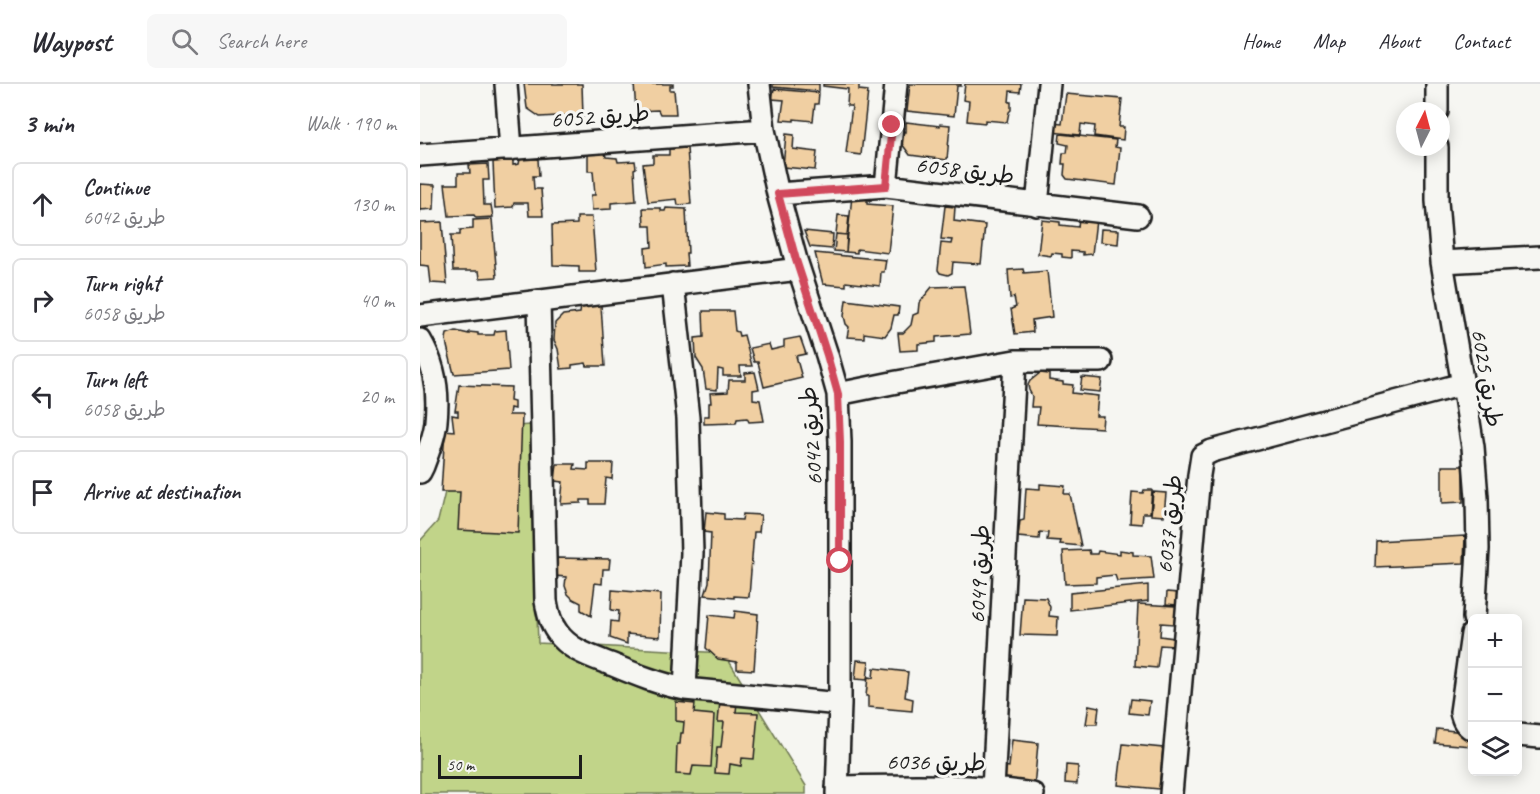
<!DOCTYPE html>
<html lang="en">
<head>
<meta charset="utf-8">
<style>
	body { margin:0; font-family:Caveat,"Playpen Sans Arabic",sans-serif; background:#f7f7f7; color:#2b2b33 }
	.controls { position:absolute; right:18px; bottom:18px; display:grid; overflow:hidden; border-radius:9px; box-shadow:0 3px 15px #0003 }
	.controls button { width:54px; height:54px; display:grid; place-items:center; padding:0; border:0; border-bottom:2px solid #e1e1e2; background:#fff; color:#2b2b33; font:30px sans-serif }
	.compass { position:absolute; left:976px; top:18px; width:54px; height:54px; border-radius:50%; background:#fff; box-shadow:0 3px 15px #0003; rotate:6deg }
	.scale { position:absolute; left:18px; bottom:15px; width:144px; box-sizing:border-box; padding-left:6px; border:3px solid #1c1c1c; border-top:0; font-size:16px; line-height:21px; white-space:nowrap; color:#1c1c1c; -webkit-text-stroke:4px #f6f6f2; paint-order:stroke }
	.stop { position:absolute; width:18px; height:18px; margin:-14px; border:4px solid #d1495b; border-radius:50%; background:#fff }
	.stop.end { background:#d1495b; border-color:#fff; box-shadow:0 2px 6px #0008 }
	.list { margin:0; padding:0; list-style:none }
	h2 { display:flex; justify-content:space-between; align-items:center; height:78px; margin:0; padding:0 24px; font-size:26px }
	h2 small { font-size:20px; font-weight:400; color:#7c7c81 }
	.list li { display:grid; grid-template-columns:39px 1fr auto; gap:18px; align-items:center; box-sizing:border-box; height:84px; margin:0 12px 12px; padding:0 12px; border:2px solid #e1e1e2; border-radius:9px }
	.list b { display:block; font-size:22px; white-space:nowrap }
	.list p { margin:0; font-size:20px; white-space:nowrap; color:#7c7c81 }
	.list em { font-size:20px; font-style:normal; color:#7c7c81 }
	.icon { flex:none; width:33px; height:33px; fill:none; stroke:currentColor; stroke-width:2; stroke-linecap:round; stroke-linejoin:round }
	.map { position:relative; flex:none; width:1120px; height:710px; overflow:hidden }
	header { display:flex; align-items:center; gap:36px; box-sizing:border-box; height:84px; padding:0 30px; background:#fff; border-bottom:2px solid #e1e1e2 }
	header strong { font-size:28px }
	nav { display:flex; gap:33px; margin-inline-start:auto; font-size:21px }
	.search { width:420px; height:54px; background:#f7f7f7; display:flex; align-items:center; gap:15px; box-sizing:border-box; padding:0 21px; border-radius:9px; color:#7c7c81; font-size:22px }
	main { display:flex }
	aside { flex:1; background:#fff }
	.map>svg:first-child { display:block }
</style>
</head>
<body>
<header>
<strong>Waypost</strong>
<div class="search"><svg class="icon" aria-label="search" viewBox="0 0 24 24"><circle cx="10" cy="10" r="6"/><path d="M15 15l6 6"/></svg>Search here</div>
<nav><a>Home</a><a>Map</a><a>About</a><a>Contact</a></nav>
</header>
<main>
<aside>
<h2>3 min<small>Walk · 190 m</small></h2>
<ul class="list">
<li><svg class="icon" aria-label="ahead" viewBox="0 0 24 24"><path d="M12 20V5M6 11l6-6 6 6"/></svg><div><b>Continue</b><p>طريق 6042</p></div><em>130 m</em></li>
<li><svg class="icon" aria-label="right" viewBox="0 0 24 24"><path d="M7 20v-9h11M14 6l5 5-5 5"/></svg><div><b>Turn right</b><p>طريق 6058</p></div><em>40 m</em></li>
<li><svg class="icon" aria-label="left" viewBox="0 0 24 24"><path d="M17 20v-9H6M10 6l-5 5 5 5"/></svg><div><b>Turn left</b><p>طريق 6058</p></div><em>20 m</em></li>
<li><svg class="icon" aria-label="arrive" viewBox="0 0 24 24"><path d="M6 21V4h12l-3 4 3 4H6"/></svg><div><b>Arrive at destination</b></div></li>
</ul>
</aside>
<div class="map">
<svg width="1120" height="710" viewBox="0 0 1120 710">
	<rect width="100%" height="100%" fill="#f6f6f2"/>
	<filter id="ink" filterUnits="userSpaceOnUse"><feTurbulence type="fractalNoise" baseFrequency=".0167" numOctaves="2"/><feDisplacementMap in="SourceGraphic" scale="12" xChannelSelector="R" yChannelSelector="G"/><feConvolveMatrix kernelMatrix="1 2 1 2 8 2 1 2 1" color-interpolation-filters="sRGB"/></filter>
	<g filter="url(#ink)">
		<path fill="#c1d489" stroke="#6e7852" stroke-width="1.5" d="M110 341 118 559 304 569 386 702V710H0V457L18 437 40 346Z"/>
		<path fill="#f0cfa2" stroke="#1c1c1c" stroke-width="1.5" d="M104 0H162L163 33H156L155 31 120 33 107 24Z
			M214 0H253V2H250V6H254L256 30H240L238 26 216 27Z
			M353 0H399V7L353 3Z
			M403 0H439V6L448 7 441 71 426 69 432 22H427L428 5 403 2Z
			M490 0H541V2H537L534 32 487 27Z
			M545 0H601L600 8 590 7 589 18H591V26L589 28 587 38 565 36V39L547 37 549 17 543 16Z
			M354 5 399 9 398 20H395L393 37 374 35V37L361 36 364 16 352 15Z
			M646 10 702 15 699 43H704L703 56 674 52 675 42 661 40 660 51 631 48 632 39 642 40Z
			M486 38 520 42V40L530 41 527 76 490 71 482 60 483 48H486Z
			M366 50 374 51 373 65 397 68 395 86 363 83Z
			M640 50 696 56 695 63 700 64 696 101 647 95 644 91 645 80H642L643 69H647L648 61 639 59Z
			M267 64 271 120 258 121 257 115 228 118 223 80 233 79V71H249V65Z
			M185 69 186 73 197 74 198 78 215 77 216 84 214 85 216 117 191 119V125L172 126 171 111H175L173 87H168V70Z
			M100 75H118L119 92H113L114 105H121L123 132H109L108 119H94L93 123 75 124 73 78 93 76V81L99 80Z
			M68 80 69 96H63L64 121H71L73 133 56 134 54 131 29 132 25 100H38V89H50L49 81Z
			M0 100 15 101 14 125 0 126V129Z
			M432 112 451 114V117H447V120L473 122 468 169 437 165V169L426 168Z
			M525 122 535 123 534 137 565 141 561 180 533 178 532 189 528 191 520 189 518 186 521 159 531 160 532 156 521 155Z
			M223 124H241V127H245L246 124 266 125 268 169H266L267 182 246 183V180L226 183 225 164 232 163 231 142H224Z
			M418 131 429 132 427 151 416 150Z
			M157 133H172L176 188H159V182L133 181 132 141 157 140Z
			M659 134 676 136 672 170 663 171V168L651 167V174L642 173V170L632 169 631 172 618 170 622 136 640 138V141L658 143Z
			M72 135 77 193 60 194 59 187H33L31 151H40V146L53 145V136Z
			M22 138 27 200 11 199 9 182 0 181V139Z
			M681 145 699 146 698 160 680 158Z
			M384 147 413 150 412 165 390 163Z
			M416 150 427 151 426 168 414 167Z
			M395 169 466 176 464 188H461L460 202 426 198V202L403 200Z
			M603 185 604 189 627 187 632 233 612 236 613 248 595 250 591 225 596 223 594 213 590 214 588 186Z
			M544 202 550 250 516 253V258L498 260V266L480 267 478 249H483L491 241 493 231 498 229 499 219 512 203Z
			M426 216 479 223 478 231H474L471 244 465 252 444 249V254L427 253 429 243 426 240 424 232Z
			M181 221 185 282H167L166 279 152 281V284L141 285 138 265 134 256 135 239 143 231 160 229 161 222Z
			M283 227H313L315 247 318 248 319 252 324 251 332 282H320L321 292H303V286L298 285 297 306 286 305 283 285 276 274 275 254 284 253Z
			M86 246 89 286 34 290 27 262 26 255 27 250 36 247 49 250V248L58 249V251H74L75 247Z
			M380 253 386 270 376 272 382 294 344 303 338 278H334L330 264 349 260 351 266 364 263V256Z
			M335 288 339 305 333 306V315L340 316 344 337 329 338 327 334 317 335 316 339 284 340V332H289V319H291L290 309 308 308 309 296H325V289Z
			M620 289 629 290V296L643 298V300L653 301 652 309 678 312 676 332H683L682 344 617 340 619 323H611L612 312 609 306 608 301 610 297Z
			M662 293 682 295 680 308 660 306Z
			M39 301 91 303 90 317 94 318V325L90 324 89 331H102L98 449 38 446 40 408H21L25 346 34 347 32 331 38 332V327H35Z
			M168 379H193L192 395 186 394 184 420H170V416H161V419L141 420 143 398 135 397 137 380H155L154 385 168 386Z
			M1022 382H1043V418L1022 419Z
			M620 400 645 402 644 410H650L661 462 640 460 641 457 627 456 628 449 620 448 619 455 598 453 600 437 604 436 606 404 620 405Z
			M724 406H732L730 429H723L722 440 710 439 712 408 723 409Z
			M733 408 746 409 744 432 731 431Z
			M286 428 304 430V435L322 436 323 430 341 431 339 448H334L329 513 314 512V514L285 511 289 498 291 449 284 448Z
			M1045 452 1044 479 955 483 956 457Z
			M669 466 670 470H677L678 467 700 470V466L713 468V471L731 472 734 495 697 497 695 491 676 493V499L645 500 643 467Z
			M136 474 190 475 189 485H183L182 500 175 499 171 532 161 526V519L153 515 148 510 145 502 146 493 135 492Z
			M728 501V517L650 526V509Z
			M192 506 241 510 240 553 207 550V560L190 554 191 537 198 538 199 527 191 526Z
			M747 508 758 509 757 521 746 520Z
			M603 513 626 514 630 523 629 532 638 533 637 552 600 551Z
			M718 520 756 522 754 540 741 539 740 552 754 554V562L740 561 737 584 715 582Z
			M315 527 338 530 334 586 317 585V578L298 575 286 564 289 531 314 534Z
			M437 576 449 577 447 596 435 595Z
			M454 584 488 588 485 613 493 615 492 627 448 623V612H446L448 593 453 594Z
			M711 615 730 617 728 631 709 629Z
			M300 617 317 619 316 628 338 629 334 675 322 674 321 682 310 680 309 690 295 689 297 663H301L304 638H298Z
			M256 618 275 620 274 629 294 631 291 683 273 682 271 691 256 690 257 660H260L261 649H263L264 638 256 637Z
			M669 621 679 623 677 640H666Z
			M1017 645 1052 649V662L1015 659Z
			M592 656 618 659 614 704 581 700 583 682 589 683Z
			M703 660 743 664 739 705 698 701Z
			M646 681 658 682 657 700 645 699Z"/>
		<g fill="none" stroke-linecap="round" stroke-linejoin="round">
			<defs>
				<path id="street" d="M86 0 91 65
					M339 0 344 46 358 110 376 176 407 271 418 310 420 358V620L417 710
					M1017 0V27
					M1017 63V117L1022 178 1045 313 1053 363 1057 414 1058 465 1054 534
					M0 71 344 46
					M466 102 476 0
					M358 110 466 102 718 132
					M617 121 629 0
					M1022 178 1120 173
					M253 200 268 334 272 469 265 605
					M119 217 126 517C128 528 130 539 137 548 150 567 173 573 193 581 217 591 239 600 265 605L420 620
					M0 232 379 185
					M0 256C15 281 19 308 16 337 15 352 8 368 3 382L0 388
					M418 310 477 298 595 277H681
					M1052 550 1041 628C1043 636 1045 641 1052 645
					M1098 651 1120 653
					M417 703C482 702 548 699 613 710
					M573 705 595 277
					M751 710 779 391 782 372 792 367 1043 300"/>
			</defs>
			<use href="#street" stroke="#1c1c1c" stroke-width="26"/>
			<use href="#street" stroke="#f6f6f2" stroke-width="21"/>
		</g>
	</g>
	<g fill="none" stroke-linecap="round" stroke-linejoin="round" filter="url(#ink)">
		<path stroke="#d1495b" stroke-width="8" d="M420 477V358L418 310 407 271 376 176 358 110 466 102 472 41"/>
	</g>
	<g text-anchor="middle" stroke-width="6" stroke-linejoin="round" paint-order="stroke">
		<g font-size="24" fill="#1c1c1c" stroke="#f6f6f2">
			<text transform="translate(180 32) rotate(-4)" y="8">طريق 6052</text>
			<text transform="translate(545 86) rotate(7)" y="8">طريق 6058</text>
			<text transform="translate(1067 294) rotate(81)" y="8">طريق 6025</text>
			<text transform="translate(391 352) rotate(-94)" y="8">طريق 6042</text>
			<text transform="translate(749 440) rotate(-84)" y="8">طريق 6037</text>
			<text transform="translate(559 490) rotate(-87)" y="8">طريق 6049</text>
			<text transform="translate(516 678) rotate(1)" y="8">طريق 6036</text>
		</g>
	</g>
</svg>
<div class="controls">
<button>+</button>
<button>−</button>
<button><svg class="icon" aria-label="layers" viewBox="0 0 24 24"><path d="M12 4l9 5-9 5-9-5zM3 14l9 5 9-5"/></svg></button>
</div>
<svg class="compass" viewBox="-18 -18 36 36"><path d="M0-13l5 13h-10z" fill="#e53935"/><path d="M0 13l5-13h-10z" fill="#7c7c81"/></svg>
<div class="scale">50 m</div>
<div class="stop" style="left:420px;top:477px"></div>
<div class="stop end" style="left:472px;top:41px"></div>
</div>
</main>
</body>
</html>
